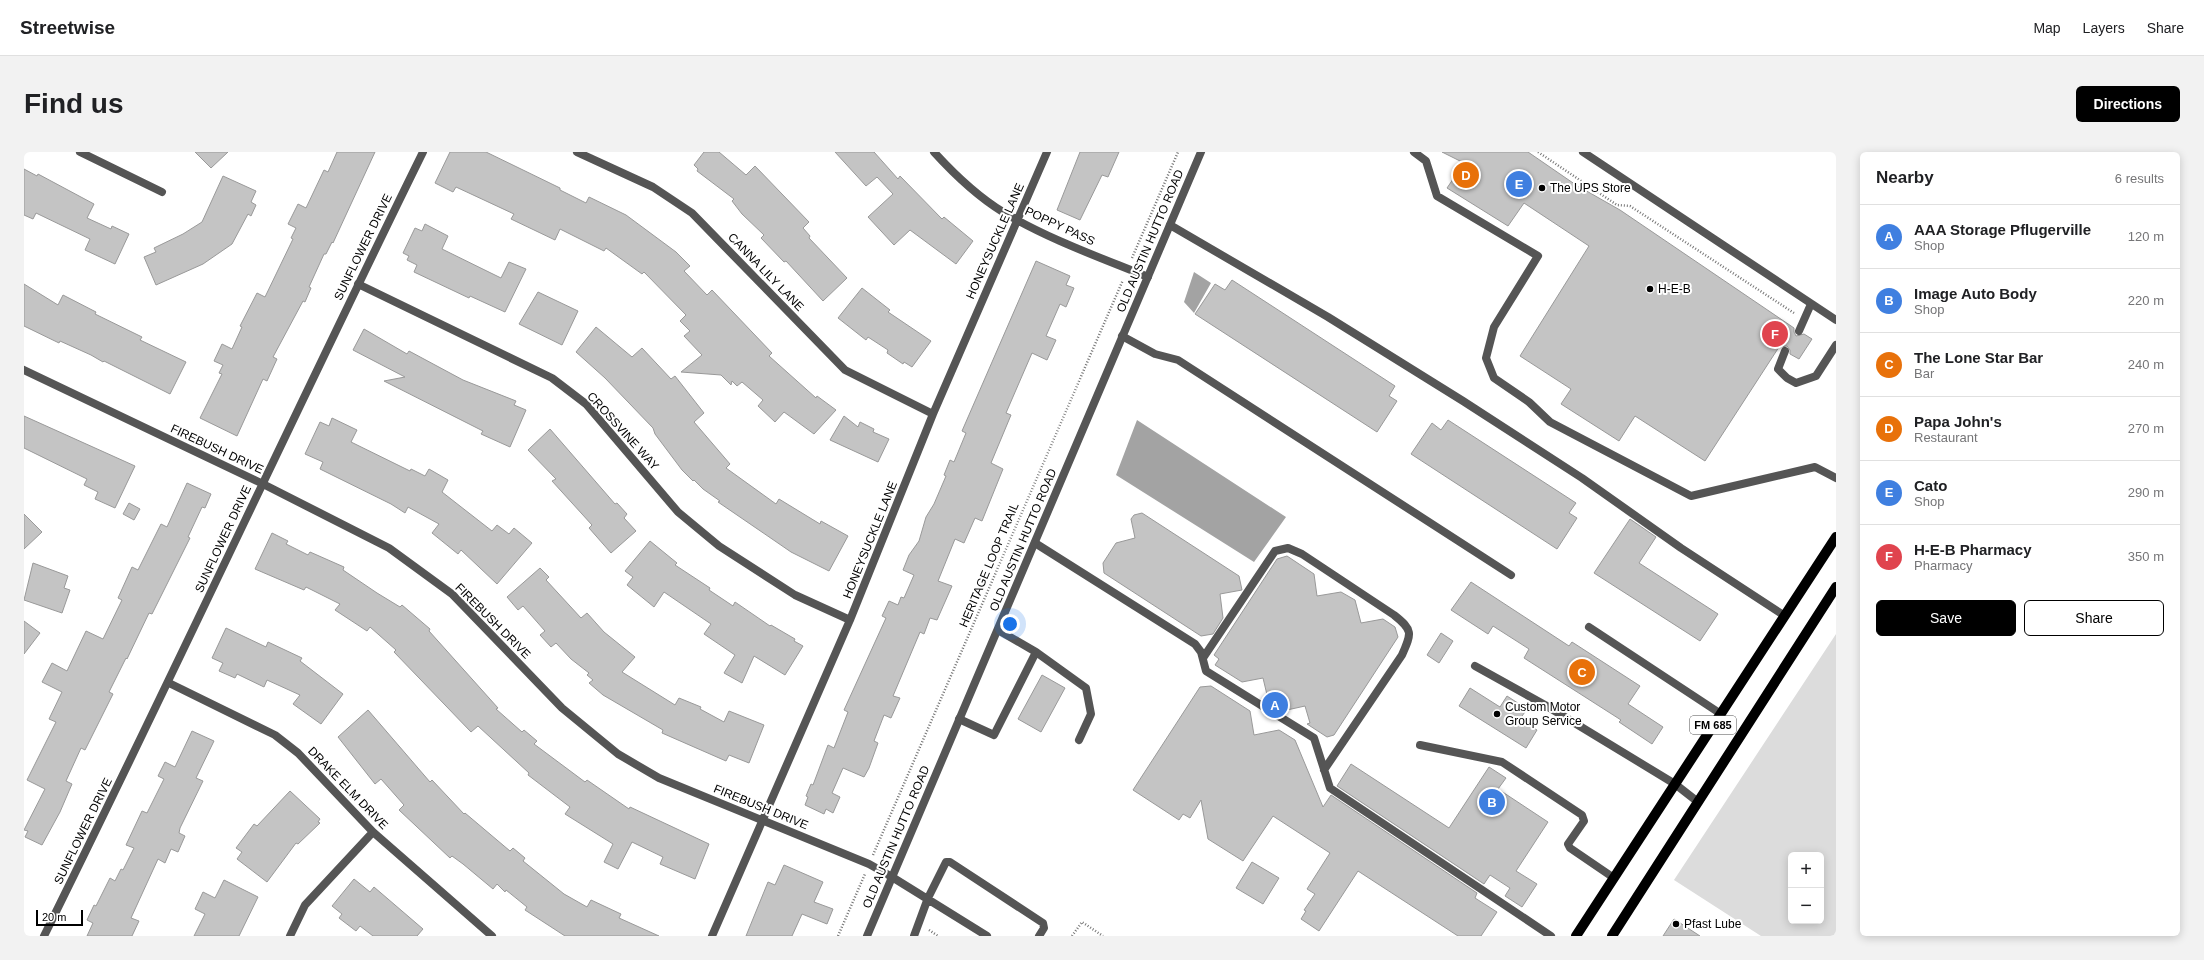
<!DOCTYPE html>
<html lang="en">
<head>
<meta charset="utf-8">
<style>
	body { margin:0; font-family:Helvetica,sans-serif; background:#f2f2f2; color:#202124 }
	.controls { position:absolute; right:12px; bottom:12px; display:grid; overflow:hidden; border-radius:6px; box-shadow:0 2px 10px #0003 }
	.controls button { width:36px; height:36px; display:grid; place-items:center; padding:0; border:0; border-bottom:1px solid #e0e0e0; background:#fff; color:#202124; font:20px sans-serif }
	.scale { position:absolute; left:12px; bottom:10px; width:47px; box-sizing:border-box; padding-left:4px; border:2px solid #000; border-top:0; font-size:11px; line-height:14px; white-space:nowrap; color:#000; -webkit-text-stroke:3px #fff; paint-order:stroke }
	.you { position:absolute; left:986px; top:472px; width:14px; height:14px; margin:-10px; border:3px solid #fff; border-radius:50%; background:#1a73e8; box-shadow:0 0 0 6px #1a73e833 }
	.badge { display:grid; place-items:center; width:26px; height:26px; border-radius:50%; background:#000; color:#fff; font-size:13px; font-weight:700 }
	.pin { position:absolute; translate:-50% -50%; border:2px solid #fff; box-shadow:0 1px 4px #0006 }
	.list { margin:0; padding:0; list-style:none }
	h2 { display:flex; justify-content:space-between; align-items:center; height:52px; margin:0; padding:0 16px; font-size:17px }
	h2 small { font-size:13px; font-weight:400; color:#757577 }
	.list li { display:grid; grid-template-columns:26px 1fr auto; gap:12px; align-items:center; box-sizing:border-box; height:64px; padding:0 16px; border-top:1px solid #e0e0e0 }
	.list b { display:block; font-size:15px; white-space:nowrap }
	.list p { margin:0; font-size:13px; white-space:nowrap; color:#757577 }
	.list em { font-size:13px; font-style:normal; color:#757577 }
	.actions { display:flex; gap:8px; padding:12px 16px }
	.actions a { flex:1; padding:9px 0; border:1px solid #000; border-radius:6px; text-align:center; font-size:14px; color:#000 }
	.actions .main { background:#000; color:#fff }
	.map { position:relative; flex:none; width:1812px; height:784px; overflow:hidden; border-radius:6px }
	header { display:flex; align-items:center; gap:24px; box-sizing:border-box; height:56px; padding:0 20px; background:#fff; border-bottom:1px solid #e0e0e0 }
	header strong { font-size:19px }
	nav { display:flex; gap:22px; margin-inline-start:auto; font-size:14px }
	.intro { display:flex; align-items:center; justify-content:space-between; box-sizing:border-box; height:96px; padding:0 24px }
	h1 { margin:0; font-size:28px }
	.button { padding:10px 18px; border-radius:6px; background:#000; color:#fff; font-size:14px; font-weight:700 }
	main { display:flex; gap:24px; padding:0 24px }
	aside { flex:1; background:#fff; border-radius:6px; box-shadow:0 2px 10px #0003 }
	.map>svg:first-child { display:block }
</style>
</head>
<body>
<header>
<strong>Streetwise</strong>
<nav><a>Map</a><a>Layers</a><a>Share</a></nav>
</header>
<div class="intro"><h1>Find us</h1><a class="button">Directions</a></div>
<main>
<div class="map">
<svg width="1812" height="784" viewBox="0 0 1812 784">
	<rect width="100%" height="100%" fill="#fff"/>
	<path fill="#dcdcdc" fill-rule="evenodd" d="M1812 482V784H1737L1650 728ZM1767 703H1797V769H1767Z"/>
	<path fill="#a3a3a3" d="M1170 120 1187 131 1170 161 1160 150Z
		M1113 268 1262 365 1230 410 1092 323Z"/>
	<path fill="#c4c4c4" stroke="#999" d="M171 0H204L187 16Z
		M313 0H351L309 91 308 90 302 102H300L285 135 287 136 281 150 279 149 249 205 253 207 243 229 239 227 213 284 176 266 198 222 195 221 199 213 190 209 198 192 208 197 218 175 216 174 233 141 241 145 269 87 267 86 272 76 264 72 274 52 282 56 300 18 304 20Z
		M426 0H462L536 36V38L562 51 565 45 602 63 652 100 666 114 660 119 683 143 688 138 748 201 745 204 792 246 793 244 812 258 790 282 760 260 751 270 734 254 739 248 718 230 713 234 708 229 707 233 697 223 657 220 678 203 660 184 666 179 656 169 662 163 620 120 618 122 582 96 580 99 536 77 531 88 487 67 490 62 432 35 429 40 411 31Z
		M680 0H695L722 23 731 14 785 70 779 76 786 84 785 86 823 126 799 149 762 109 760 110 737 86 740 83 718 62 708 49 710 47 673 19 674 17 670 13Z
		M811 0H850L874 27 876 24 918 67 920 65 949 89 932 112 886 78 870 93 844 65 869 42 853 25 842 34Z
		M1056 0H1095L1084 25 1078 23 1056 68 1033 58Z
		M1418 0H1504L1552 33 1596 58 1770 176V180L1772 184 1780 182 1788 187 1775 207 1766 202V198L1763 194 1755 195 1681 309 1611 264 1595 289 1537 252 1547 237 1496 204 1565 94 1500 51 1484 74 1423 36 1440 11Z
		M0 17 13 24 14 22 70 52 63 66 87 77 88 74 105 82 91 112 61 98 66 87 12 61 9 67 0 63Z
		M199 24 232 39 227 50 232 53 227 64 224 62 208 92 179 112 132 133 120 105 132 100 130 96 159 82 178 70Z
		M401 72 424 84 418 97 477 126 485 110 502 117 481 160 446 144 445 146 390 120 393 113 383 108 385 104 379 101 391 76 398 79Z
		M1012 109 1046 124 1042 133 1050 136 1042 155 1036 152 1022 184 1032 188 1023 208 1008 201 998 224 982 261 987 263 967 311 979 317 958 369 951 366 940 391 931 387 914 429 928 434 913 468 906 466 900 482 896 480 869 544 876 546 867 566 860 563 850 589 854 591 845 616 840 625 819 616 808 641 816 645 809 661 802 657 800 662 781 653 784 645 782 644 787 632 789 633 804 593 810 596 824 560 820 558 862 466 858 464 865 449 874 453 877 445 880 446 890 423 879 418 885 403 895 389 902 365 910 352 922 324 920 323 926 308 930 310 942 281 938 279Z
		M1208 128 1371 234 1365 244 1373 249 1353 280 1171 162 1191 132 1201 138Z
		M0 132 34 153 39 143 72 160 71 162 118 185 116 188 162 210 146 242 80 209 79 210 67 203 36 189 35 191 0 174Z
		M838 136 866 158 864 160 907 189 888 215 880 210 879 212 863 201 864 198 844 185 842 188 814 166Z
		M514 140 554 159 538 193 495 172Z
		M572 175 608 205 618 196 647 227 651 224 680 261 670 270 706 312 702 316 752 352 755 347 796 372 797 369 824 384 805 419 767 400 751 389 694 350 696 349 679 337 670 328 669 329 658 318 631 282 629 276 581 226 552 200Z
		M340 177 383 202 385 199 439 228 492 249 490 253 502 258 486 295 457 282 459 279 360 229 381 225 329 198Z
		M0 264 111 314 91 356 71 347 74 340 60 333 63 327 0 296Z
		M820 264 834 275 836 270 850 277 849 280 865 287 854 310 806 288Z
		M308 266 333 278 327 290 386 319 387 317 401 324 405 317 424 328 418 340 468 379 473 373 485 382 490 376 508 391 473 432 437 398 434 402 408 381 415 372 384 355 381 361 367 352 296 317 299 310 281 302 296 270 305 274Z
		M1424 268 1552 351 1545 361 1553 366 1533 397 1387 302 1408 271 1417 278Z
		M526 277 591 352 593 351 603 362 600 366 612 379 587 401 565 376 568 373 528 329 532 327 504 298Z
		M163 331 187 342 181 356 178 355 164 385 166 386 128 462 125 461 103 507 102 506 85 540 89 542 61 598 57 596 42 629 48 632 36 660 18 693 1 685 4 679 0 678 21 637 3 628 32 570 25 567 38 540 18 530 28 511 43 519 62 479 79 487 98 448 94 446 108 415 114 418 137 372 143 375Z
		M105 351 116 357 110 368 99 362Z
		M1118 361 1215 424 1218 438 1196 442 1199 466 1189 482 1177 484 1080 421 1079 411 1092 391 1111 386 1107 367 1110 363Z
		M0 362 18 380 0 397Z
		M1606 367 1632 385 1615 411 1694 462 1676 489 1570 421Z
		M248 381 264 389 262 392 284 403 286 400 320 415 319 418 353 441 376 455 378 453 406 477 405 479 474 556 472 557 498 580 500 578 513 589 510 592 561 630 563 628 605 657 606 655 685 692 671 727 636 712 639 705 608 690 594 717 580 710 589 692 541 662 546 655 504 623 505 621 454 574 447 580 370 500 372 498 346 475 343 479 311 458 316 452 282 435 280 438 231 417Z
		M626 389 653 411 651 413 686 436 685 438 709 454 711 450 746 474 747 473 771 487 770 489 779 494 761 523 730 504 718 531 700 521 711 503 680 482 687 472 640 440 630 455 603 433 609 425 601 419Z
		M1263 404 1290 422 1293 444 1317 440 1331 448 1337 471 1359 467 1371 475 1374 485 1310 583 1303 585 1283 572 1286 571 1281 554 1263 558 1244 547 1239 526 1218 530 1191 513 1195 507 1190 503 1253 407Z
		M9 411 44 424 40 436 46 438 38 461 0 448Z
		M516 416 525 425 522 428 557 466 563 461 580 480 611 505 598 520 651 553 655 546 677 555 676 557 700 570 705 559 740 573 725 611 705 603 702 609 638 581 639 578 579 543 565 531 569 528 563 523 565 521 547 507 532 491 527 495 516 483 521 479 499 454 494 458 483 445Z
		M1447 430 1545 494 1548 490 1616 534 1604 552 1639 575 1628 592 1595 570 1597 568 1500 506 1505 497 1469 474 1464 482 1427 458Z
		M0 469 16 481 0 502Z
		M202 476 242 495 244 490 278 506 276 509 319 542 297 572 269 552 276 543 243 528 240 535 213 522 211 526 195 519 199 511 188 506Z
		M1417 481 1429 489 1415 511 1403 503Z
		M1018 523 1041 536 1017 580 994 567Z
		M1187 534 1226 559 1230 583 1255 578 1271 588 1299 655 1307 643 1453 741 1451 746 1473 760 1457 784H1434L1334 719 1295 779 1277 767 1282 759 1280 758 1291 742 1283 737 1306 701 1249 664 1219 709 1184 687 1177 648 1166 666 1159 662 1155 668 1109 638 1176 535Z
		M1446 536 1476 555 1483 544 1503 557 1496 567 1513 578 1502 596 1435 554Z
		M344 558 406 630 408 628 440 662 441 661 486 699 489 696 501 706 499 709 540 742 563 755 567 748 597 762 595 766 635 784H541L501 758 503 755 482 738 481 740 473 732 469 737 439 712 428 704 426 706 375 658 380 653 357 627 351 632 314 585Z
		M168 579 190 589 172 626 179 629 156 676 155 681 161 684 154 700 147 697 141 711 134 707 107 766 115 769 108 784H63L69 771 63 768 70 753 72 754 86 726 91 729 97 717 99 718 110 696 102 693 118 659 123 661 140 627 134 624 141 610 151 615Z
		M1327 612 1425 676 1465 615 1482 626 1474 637 1524 670 1492 719 1513 732 1498 755 1481 744 1486 736 1466 723 1460 732 1313 634Z
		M266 639 296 667 294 670 296 671 274 692 272 691 243 730 213 707 218 700 212 696 230 672 233 674Z
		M1228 710 1255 726 1239 752 1212 736Z
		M760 713 799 730 790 750 809 757 803 772 778 762 768 784H722L744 730 751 733Z
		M330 727 346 740 350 735 399 777 393 784H349L336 774 332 779 315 766 318 762 308 754Z
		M200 728 234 745 215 784H170L181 762 171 757 179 740 191 746Z
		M1650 767 1676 784H1639Z"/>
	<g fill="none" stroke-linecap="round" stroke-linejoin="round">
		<path stroke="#777" stroke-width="2.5" stroke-dasharray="1 2" stroke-linecap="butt" d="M1514 0 1593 53 1606 54 1770 161
			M1108 106 1154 0
			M849 703 1099 128
			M905 778 914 784
			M814 784 841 722
			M1048 784 1058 770 1079 784"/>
		<path stroke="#555" stroke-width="8" d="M1390 0 1402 9 1413 44 1514 104 1470 175 1462 206 1470 226 1505 250 1526 270 1667 344 1791 315 1812 326
			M1559 0 1812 168
			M1146 73 1304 165 1439 249 1558 326 1657 396 1761 464
			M1775 179 1787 152
			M1098 184 1131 202 1154 208 1487 423
			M1761 199 1754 217 1763 226 1772 231 1792 224 1812 193
			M1011 391 1171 492 1177 500 1182 519 1290 586 1306 636 1527 784
			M1565 475 1697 562
			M1012 500 1062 536 1067 562 1055 588
			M1179 506 1251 399 1264 396 1278 402 1370 463C1389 478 1388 481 1378 503L1300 618
			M1451 514 1521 553 1651 632
			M935 567 970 583 1012 500 974 478
			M1396 593 1478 610 1558 663 1560 669 1544 692 1546 696 1590 726
			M868 725 963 784
			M890 784 904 746 922 710H926L1019 771 1020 776 1015 784"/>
		<path stroke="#555" stroke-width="8" d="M56 0 138 40
			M553 0 629 35 668 61 821 218 909 262
			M910 0C930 22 953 44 979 60 1024 87 1075 105 1124 125
			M334 132 528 226 562 252 654 360 695 394 771 443 826 468
			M0 218 237 331 365 396 428 442 538 556 594 602 635 626 845 712 868 725
			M145 531 251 583 274 601 349 680 468 784
			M1651 632 1674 650
			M20 784C149 524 271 260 399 0
			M266 784 281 753 349 680
			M688 784 826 468 909 262 1023 0"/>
		<path stroke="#555" stroke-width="8" d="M843 784 1177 0"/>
		<path stroke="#000" stroke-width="10" d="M1552 784 1812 385
			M1588 784 1812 435"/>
	</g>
	<g fill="#000" stroke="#fff" stroke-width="1.5">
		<circle cx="1518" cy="36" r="4"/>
		<circle cx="1626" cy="137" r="4"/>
		<circle cx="1473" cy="562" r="4"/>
		<circle cx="1652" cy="772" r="4"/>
	</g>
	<g text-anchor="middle" stroke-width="4" stroke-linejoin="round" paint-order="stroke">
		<rect fill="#fff" stroke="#4c4c4c" stroke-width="1" x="1666" y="564" width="46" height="18" rx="3"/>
		<g font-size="11" font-weight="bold" fill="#000">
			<text x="1689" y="577">FM 685</text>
		</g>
		<g font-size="12" fill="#000" stroke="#fff" text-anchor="start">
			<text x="1526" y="40">The UPS Store</text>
			<text x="1634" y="141">H-E-B</text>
			<text x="1481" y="559">Custom Motor<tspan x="1481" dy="14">Group Service</tspan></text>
			<text x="1660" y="776">Pfast Lube</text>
		</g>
		<g font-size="12" fill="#000" stroke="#fff">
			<text transform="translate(1036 74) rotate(25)" y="4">POPPY PASS</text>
			<text transform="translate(971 89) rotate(-66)" y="4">HONEYSUCKLE LANE</text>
			<text transform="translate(1126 89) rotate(-67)" y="4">OLD AUSTIN HUTTO ROAD</text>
			<text transform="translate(339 95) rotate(-64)" y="4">SUNFLOWER DRIVE</text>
			<text transform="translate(742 120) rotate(46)" y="4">CANNA LILY LANE</text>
			<text transform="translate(599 279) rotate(48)" y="4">CROSSVINE WAY</text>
			<text transform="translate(193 297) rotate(25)" y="4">FIREBUSH DRIVE</text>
			<text transform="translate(199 387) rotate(-65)" y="4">SUNFLOWER DRIVE</text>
			<text transform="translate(846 388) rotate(-68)" y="4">HONEYSUCKLE LANE</text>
			<text transform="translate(999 388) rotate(-67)" y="4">OLD AUSTIN HUTTO ROAD</text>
			<text transform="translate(965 413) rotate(-67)" y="4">HERITAGE LOOP TRAIL</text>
			<text transform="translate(469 469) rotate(45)" y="4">FIREBUSH DRIVE</text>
			<text transform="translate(324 636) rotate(46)" y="4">DRAKE ELM DRIVE</text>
			<text transform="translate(737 655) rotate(22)" y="4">FIREBUSH DRIVE</text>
			<text transform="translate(59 679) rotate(-64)" y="4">SUNFLOWER DRIVE</text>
			<text transform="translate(872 685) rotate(-67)" y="4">OLD AUSTIN HUTTO ROAD</text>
		</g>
	</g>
</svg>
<div class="controls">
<button>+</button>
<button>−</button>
</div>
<div class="scale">20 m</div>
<div class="you"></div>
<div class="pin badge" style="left:1251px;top:553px;background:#3f7fe0">A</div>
<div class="pin badge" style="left:1468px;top:650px;background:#3f7fe0">B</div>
<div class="pin badge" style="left:1558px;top:520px;background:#e8710a">C</div>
<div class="pin badge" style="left:1442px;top:23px;background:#e8710a">D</div>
<div class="pin badge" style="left:1495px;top:32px;background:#3f7fe0">E</div>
<div class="pin badge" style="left:1751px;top:182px;background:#e0444e">F</div>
</div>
<aside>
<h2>Nearby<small>6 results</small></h2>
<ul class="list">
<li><span class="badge" style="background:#3f7fe0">A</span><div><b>AAA Storage Pflugerville</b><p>Shop</p></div><em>120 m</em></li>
<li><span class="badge" style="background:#3f7fe0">B</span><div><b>Image Auto Body</b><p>Shop</p></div><em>220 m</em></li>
<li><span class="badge" style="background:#e8710a">C</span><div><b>The Lone Star Bar</b><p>Bar</p></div><em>240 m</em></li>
<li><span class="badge" style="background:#e8710a">D</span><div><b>Papa John's</b><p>Restaurant</p></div><em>270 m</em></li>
<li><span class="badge" style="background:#3f7fe0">E</span><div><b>Cato</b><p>Shop</p></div><em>290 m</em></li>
<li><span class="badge" style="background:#e0444e">F</span><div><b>H-E-B Pharmacy</b><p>Pharmacy</p></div><em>350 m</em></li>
</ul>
<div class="actions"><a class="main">Save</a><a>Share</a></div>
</aside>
</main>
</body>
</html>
